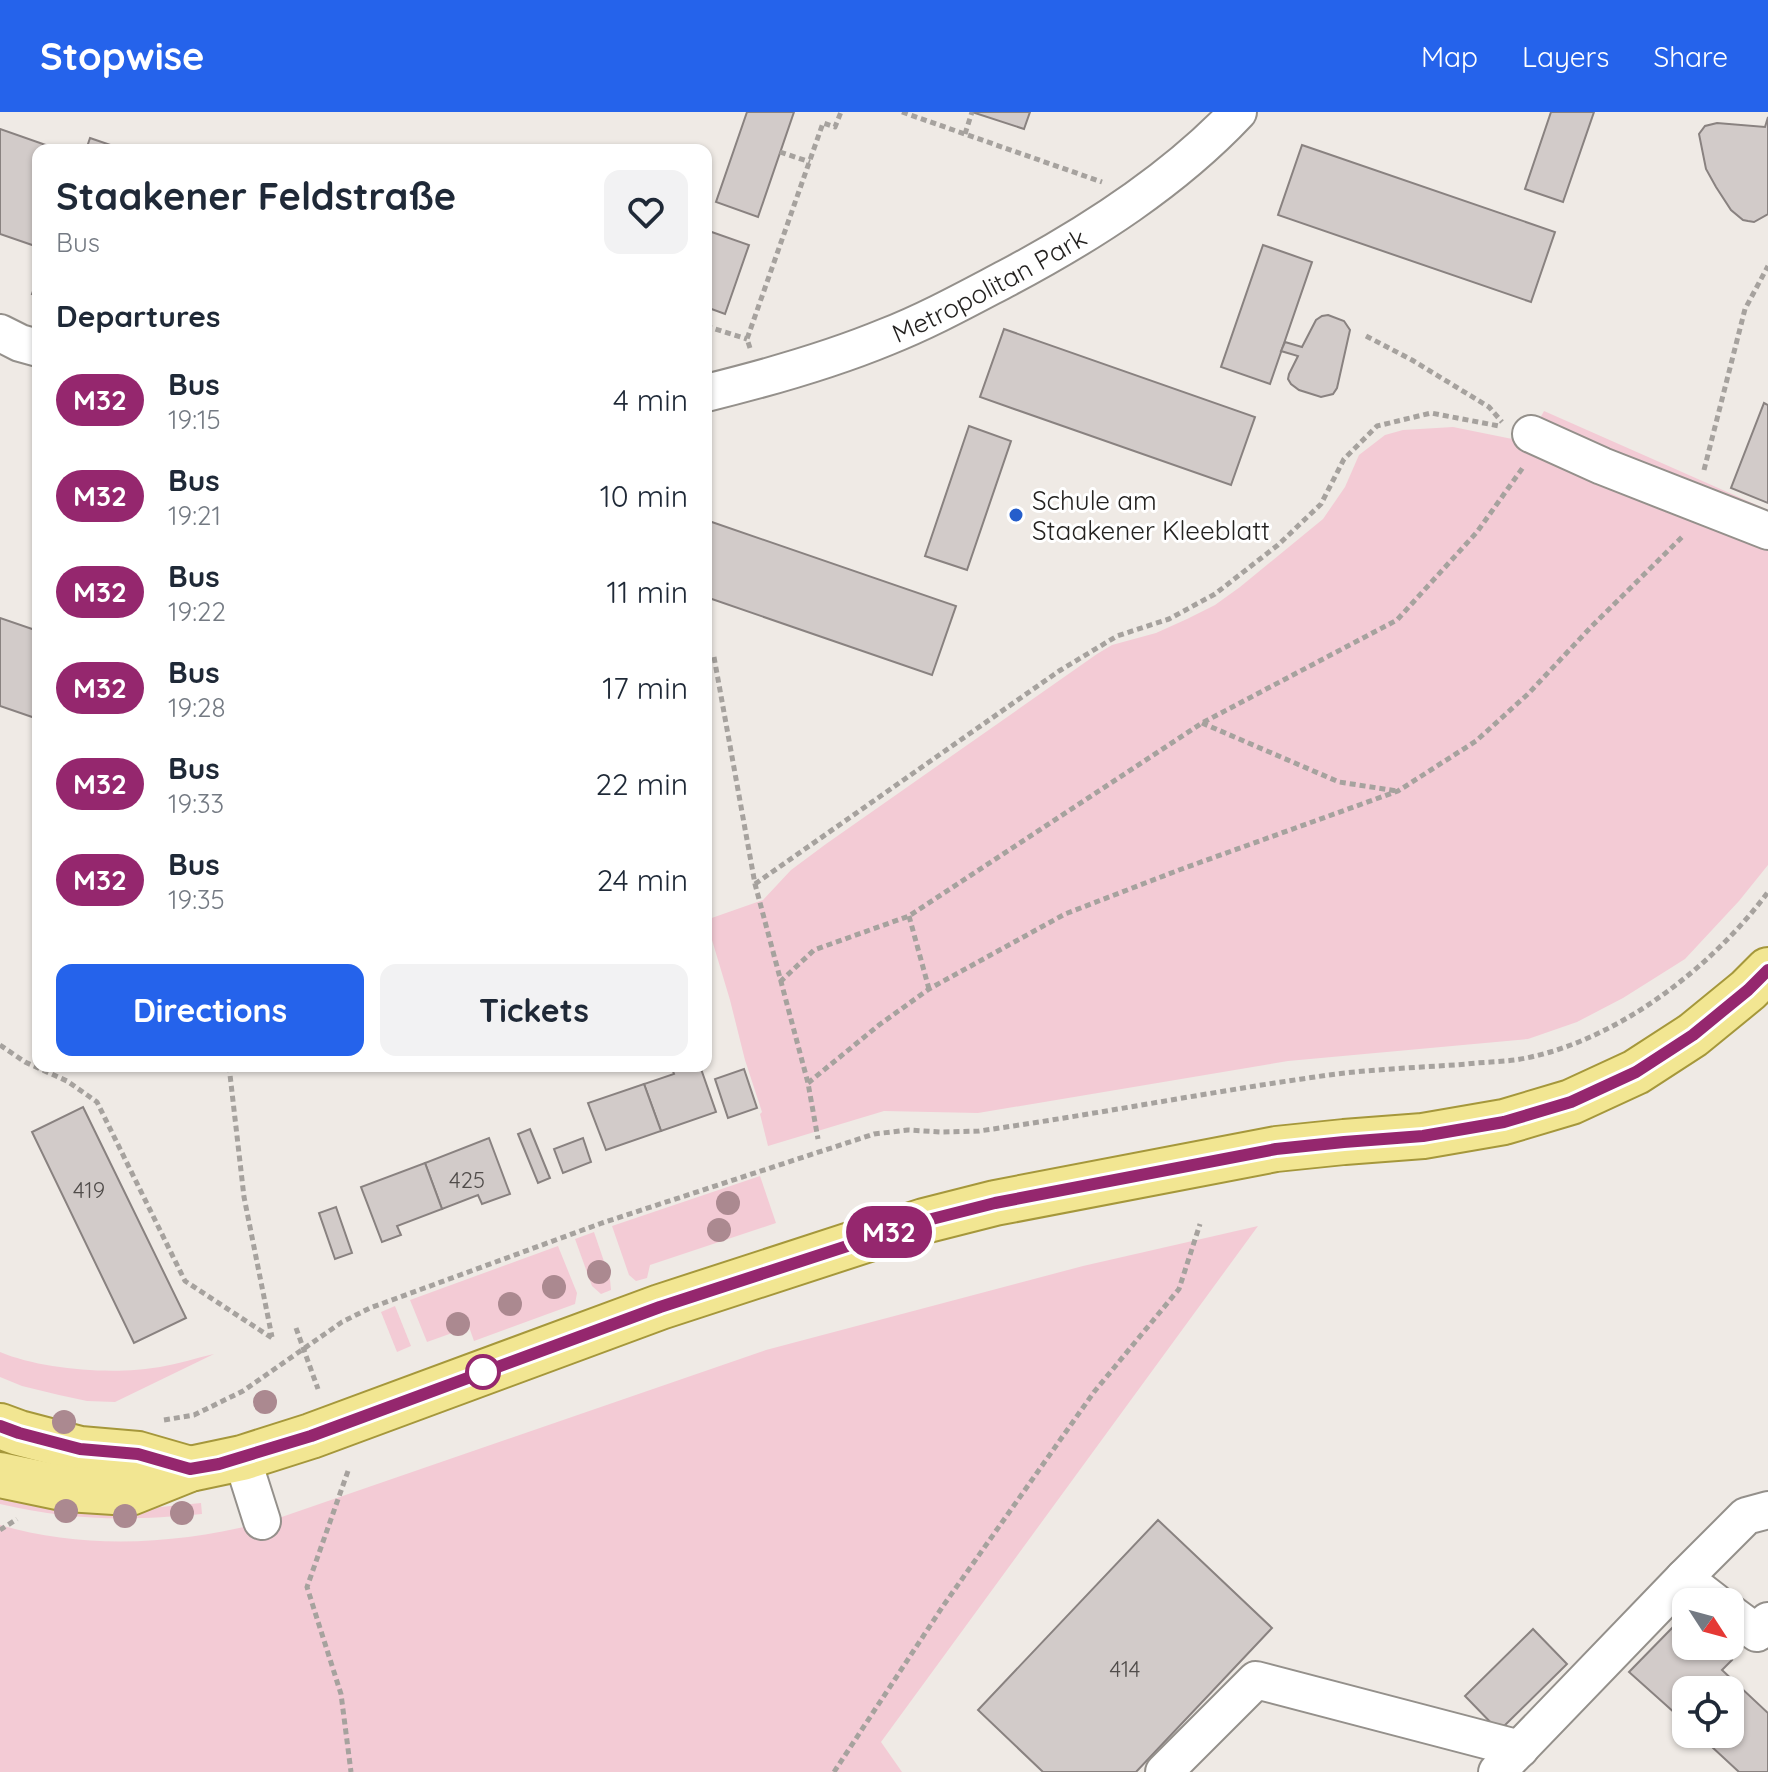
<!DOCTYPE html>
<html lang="en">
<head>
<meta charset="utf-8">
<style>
	body { margin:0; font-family:Quicksand,sans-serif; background:#f2f2f3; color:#1f2937; height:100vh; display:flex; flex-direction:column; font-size:30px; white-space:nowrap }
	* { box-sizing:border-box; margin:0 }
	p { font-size:26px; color:#747a83 }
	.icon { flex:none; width:44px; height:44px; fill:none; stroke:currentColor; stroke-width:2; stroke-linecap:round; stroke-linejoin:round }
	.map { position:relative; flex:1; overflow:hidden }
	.details { position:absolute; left:32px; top:32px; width:680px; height:928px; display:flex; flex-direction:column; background:#fff; border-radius:16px; box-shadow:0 2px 6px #0004 }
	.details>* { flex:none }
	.badge { padding:0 16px; border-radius:26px; font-size:28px; line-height:52px }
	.needle { width:52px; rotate:126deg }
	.buttons { position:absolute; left:1672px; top:1476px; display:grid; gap:16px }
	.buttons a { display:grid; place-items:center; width:72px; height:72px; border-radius:16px; background:#fff; box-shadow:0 2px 6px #0004; font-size:40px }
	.map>.badge { position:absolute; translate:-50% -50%; box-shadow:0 0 0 4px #fff }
	h2 { padding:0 24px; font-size:30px; line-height:72px }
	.round { display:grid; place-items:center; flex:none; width:84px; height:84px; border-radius:16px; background:#f2f2f3 }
	.head { display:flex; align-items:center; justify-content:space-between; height:136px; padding:0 24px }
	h1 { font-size:38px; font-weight:700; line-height:60px }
	.button { display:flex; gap:16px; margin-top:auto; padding:16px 24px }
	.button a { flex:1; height:92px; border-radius:16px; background:#2563eb; color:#fff; font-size:32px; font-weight:700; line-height:92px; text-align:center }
	.button a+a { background:#f2f2f3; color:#1f2937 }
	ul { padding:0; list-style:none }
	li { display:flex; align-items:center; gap:24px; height:96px; padding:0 24px }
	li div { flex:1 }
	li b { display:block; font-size:30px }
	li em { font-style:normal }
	li .badge { min-width:88px; font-weight:700; text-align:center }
	header { display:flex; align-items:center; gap:48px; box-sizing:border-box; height:112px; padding:0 40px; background:#2563eb; color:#fff }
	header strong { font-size:38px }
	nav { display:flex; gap:44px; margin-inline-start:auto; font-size:28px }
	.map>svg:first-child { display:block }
</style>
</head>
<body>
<header>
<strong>Stopwise</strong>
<nav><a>Map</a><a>Layers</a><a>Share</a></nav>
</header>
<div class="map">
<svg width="1768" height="1660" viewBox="0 0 1768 1660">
	<rect width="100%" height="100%" fill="#efeae5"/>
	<!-- green -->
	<g fill="#f3cbd5">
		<path d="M1544,299l224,99v355l-29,36 -54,58 -62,39 -46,24 -49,17 -240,22 -310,52 -94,-2 -116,35 -8,-32 2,-2 -17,-52 -15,-60 -24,-80 57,-20 28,-30 35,-26 271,-190 15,-9 44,-12 31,-14 28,-14 25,-18 83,-68 22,-32 14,-32 26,-20 18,-5 50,-3 74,15z"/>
		<path d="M760,1064l16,47 -126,42 -3,13 -11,3 -7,-6 -17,-49z"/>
		<path d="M1258,1114l-377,516 21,30h-902v-247c90,26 183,19 273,-5l493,-170 317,-84z"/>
		<path d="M594,1120l16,47 1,11 -10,4 -9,-8 -17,-47z"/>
		<path d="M558,1134l19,47 -2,11 -101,37 -5,-14 -42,15 -17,-42z"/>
		<path d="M395,1194l16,40 -14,6 -16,-40z"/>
		<path d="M0,1240c43,18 114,23 160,15 18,-3 36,-9 54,-13l-99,48 -28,-1 -28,-6 -37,-9 -22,-9z"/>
		<path d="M0,1380l130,18 71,-7 1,11c-73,7 -130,7 -202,-10z"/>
	</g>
	<!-- building -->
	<g fill="#d2cbc9" stroke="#898280" stroke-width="2">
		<path d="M747,0h47l-36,105 -42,-15z"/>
		<path d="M972,0h58l-6,17z"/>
		<path d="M1551,0h43l-31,90 -38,-13z"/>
		<path d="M1768,5v97l-14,8 -6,-1 -5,-1 -12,-10 -15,-23 -10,-18 -7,-35 6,-8 12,-3 48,4z"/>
		<path d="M0,17l60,21h-22v97l-38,-13z"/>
		<path d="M90,26l35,12h-39z"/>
		<path d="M1302,33l253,87 -24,70 -253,-87z"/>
		<path d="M706,118l43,15 -24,69 -19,-7z"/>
		<path d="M1263,133l49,17 -42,122 -49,-17z"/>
		<path d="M38,164v20l-6,-2z"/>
		<path d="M1328,203l16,6 6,9 -13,58 -4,6 -12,3 -22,-7 -8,-6 -3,-5 1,-5 9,-18 -17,-5 4,-9 17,5 14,-27 6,-4z"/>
		<path d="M1004,217l251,88 -24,68 -251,-88z"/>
		<path d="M1764,291l4,2v98l-37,-15z"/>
		<path d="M969,314l42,15 -44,129 -42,-14z"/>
		<path d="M706,408l250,86 -24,69 -226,-78z"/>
		<path d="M0,506l38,13v88l-38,-13z"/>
		<path d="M671,954h29l16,46 -55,19 -17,-47 30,-10z"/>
		<path d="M744,957l13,39 -29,10 -13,-39z"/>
		<path d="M644,972l17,47 -55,19 -18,-47z"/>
		<path d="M83,995l103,211 -52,25 -102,-211z"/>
		<path d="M530,1017l20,49 -12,5 -20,-49z"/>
		<path d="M489,1026l21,56 -28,10 -4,-9 -36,14 -17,-46z"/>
		<path d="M583,1026l8,24 -28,11 -9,-24z"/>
		<path d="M425,1051l17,46 -45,17 4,9 -19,7 -21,-55z"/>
		<path d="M336,1095l16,46 -17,6 -16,-46z"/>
		<path d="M1158,1408l114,108 -136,144h-93l-65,-62z"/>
		<path d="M1674,1514l12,11v9h10l6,5 4,-5h12l14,14 -10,10 46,43v59h-29l-41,-38h32v-44h-44v33l-57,-51z"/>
		<path d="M1533,1517l34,35 -68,67 -34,-35z"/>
	</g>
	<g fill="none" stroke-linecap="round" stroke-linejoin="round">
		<defs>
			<g id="minor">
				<path d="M0,221l20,10 18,5"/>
				<path id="s1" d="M706,281c61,-15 122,-32 180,-56 41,-16 81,-38 121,-59 83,-44 166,-97 231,-166"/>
				<path d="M1531,322l71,32 166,65"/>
				<path d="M242,1346l20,63"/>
				<path d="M1684,1466l62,-62 22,-6"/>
				<path d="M1730,1501l27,20 11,-12"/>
				<path d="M1164,1660l92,-92 264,69"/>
				<path d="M1497,1660l187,-194 31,24"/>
			</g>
			<g id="major">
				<path d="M0,1314l19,7 61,16 58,5 52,15"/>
				<path d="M0,1363l67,14 63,4 60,-24 52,-11 69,-22 349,-129 264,-86 71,-18 281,-54 68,-7 79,-6 81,-14 67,-20 65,-30 57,-37 55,-45 20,-20"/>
			</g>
		</defs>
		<!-- minor casing -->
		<use href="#minor" stroke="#94908b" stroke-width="40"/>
		<!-- major casing -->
		<use href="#major" stroke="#a5973b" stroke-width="48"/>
		<!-- path -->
		<g stroke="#a6a29e" stroke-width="5" stroke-dasharray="6 4" stroke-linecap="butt">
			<path d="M902,0l200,70"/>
			<path d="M965,22l7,-22"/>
			<path d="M780,40l30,10"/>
			<path d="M706,214l41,13"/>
			<path d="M1366,224l46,24 77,47 13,15"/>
			<path d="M750,236l-3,-9 76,-216 12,4 6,-15"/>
			<path d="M1704,358l41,-161 23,-43"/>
			<path d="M714,545l41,227 53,199 10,56"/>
			<path d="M1202,611l137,59 58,9"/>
			<path d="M755,772l304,-213 58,-35 52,-17 46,-25 63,-49 43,-41 23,-45 33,-33 54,-13 68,13"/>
			<path d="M909,804l20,73"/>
			<path d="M780,870l34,-32 95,-34 293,-193 195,-103 80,-88 47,-66"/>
			<path d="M0,933l25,17 42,19 30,21 88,179 87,57"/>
			<path d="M229,954l15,131 28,140"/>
			<path d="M808,971l71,-58 50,-36 136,-75 114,-44 219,-79 78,-50 52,-47 63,-67 92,-91"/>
			<path d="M296,1216l22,61"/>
			<path d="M164,1308l30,-5 49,-24 99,-69 28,-14 232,-85 272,-89 34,-4 32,2 39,-1c113,-16 224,-38 336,-54 50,-8 102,-9 152,-13 16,-2 32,-2 48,-4 97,-15 196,-91 253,-168"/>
			<path d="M348,1359l-41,116 34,107 10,78"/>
			<path d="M0,1418l17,-11"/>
			<path d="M834,1660l109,-166 151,-214 85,-103 21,-65"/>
		</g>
		<!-- minor -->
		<use href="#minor" stroke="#fff" stroke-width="36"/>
		<!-- major -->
		<use href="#major" stroke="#f2e692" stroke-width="44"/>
	</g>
	<!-- trees -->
	<g fill="#ab8990">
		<circle cx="728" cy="1091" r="12"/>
		<circle cx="719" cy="1118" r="12"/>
		<circle cx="599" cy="1160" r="12"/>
		<circle cx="554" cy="1175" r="12"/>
		<circle cx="510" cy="1192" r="12"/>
		<circle cx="458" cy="1212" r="12"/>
		<circle cx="265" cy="1290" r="12"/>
		<circle cx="64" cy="1310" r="12"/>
		<circle cx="66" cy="1399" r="12"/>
		<circle cx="182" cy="1401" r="12"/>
		<circle cx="125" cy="1404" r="12"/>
	</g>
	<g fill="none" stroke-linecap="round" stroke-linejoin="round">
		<defs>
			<path id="line" d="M0,1314l19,7 61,16 58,5 52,15 29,-5 92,-28 349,-129 264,-86 71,-18 281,-54 68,-7 79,-6 81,-14 67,-20 65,-30 57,-37 55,-45 20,-20"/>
		</defs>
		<!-- line casing -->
		<use href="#line" stroke="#fff" stroke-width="18"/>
		<!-- line -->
		<use href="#line" stroke="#95276e" stroke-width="12"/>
	</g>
	<!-- markers -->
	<circle fill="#255ecb" stroke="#fff" stroke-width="3" cx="1016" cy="403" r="8"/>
	<circle fill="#fff" stroke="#95276e" stroke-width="4" cx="483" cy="1260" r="16"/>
	<g text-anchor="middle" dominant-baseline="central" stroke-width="6" stroke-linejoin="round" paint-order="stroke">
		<!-- number labels -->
		<g font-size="22" fill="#504c4a">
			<text x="467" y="1068">425</text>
			<text x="89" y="1078">419</text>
			<text x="1125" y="1557">414</text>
		</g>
		<!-- street labels -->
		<g font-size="26" fill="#242220" stroke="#fff">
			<text stroke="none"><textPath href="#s1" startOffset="304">Metropolitan Park</textPath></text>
		</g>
		<!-- poi labels -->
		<g font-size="26" fill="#242220" stroke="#fff" text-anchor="start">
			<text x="1032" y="388">Schule am<tspan x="1032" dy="30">Staakener Kleeblatt</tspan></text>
		</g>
	</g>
</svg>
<div class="buttons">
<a><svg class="needle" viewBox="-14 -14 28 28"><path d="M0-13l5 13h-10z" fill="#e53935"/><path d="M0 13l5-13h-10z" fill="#747a83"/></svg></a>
<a><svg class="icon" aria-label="locate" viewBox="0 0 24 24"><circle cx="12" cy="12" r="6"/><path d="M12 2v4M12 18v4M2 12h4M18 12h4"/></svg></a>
</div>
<b class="badge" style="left:889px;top:1120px;background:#95276e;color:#fff">M32</b>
<section class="details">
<div class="head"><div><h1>Staakener Feldstraße</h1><p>Bus</p></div><a class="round"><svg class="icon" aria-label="heart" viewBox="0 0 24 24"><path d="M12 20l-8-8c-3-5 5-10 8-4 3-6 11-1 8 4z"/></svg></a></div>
<h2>Departures</h2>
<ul>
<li><span class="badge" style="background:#95276e;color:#fff">M32</span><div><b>Bus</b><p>19:15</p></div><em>4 min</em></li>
<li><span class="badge" style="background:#95276e;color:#fff">M32</span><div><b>Bus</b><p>19:21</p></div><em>10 min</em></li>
<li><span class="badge" style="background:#95276e;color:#fff">M32</span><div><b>Bus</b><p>19:22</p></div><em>11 min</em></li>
<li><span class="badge" style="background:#95276e;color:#fff">M32</span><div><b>Bus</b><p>19:28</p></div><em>17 min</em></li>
<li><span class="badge" style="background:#95276e;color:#fff">M32</span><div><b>Bus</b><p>19:33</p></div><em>22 min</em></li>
<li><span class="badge" style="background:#95276e;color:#fff">M32</span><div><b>Bus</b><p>19:35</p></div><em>24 min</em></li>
</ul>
<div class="button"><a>Directions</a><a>Tickets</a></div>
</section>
</div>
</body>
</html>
